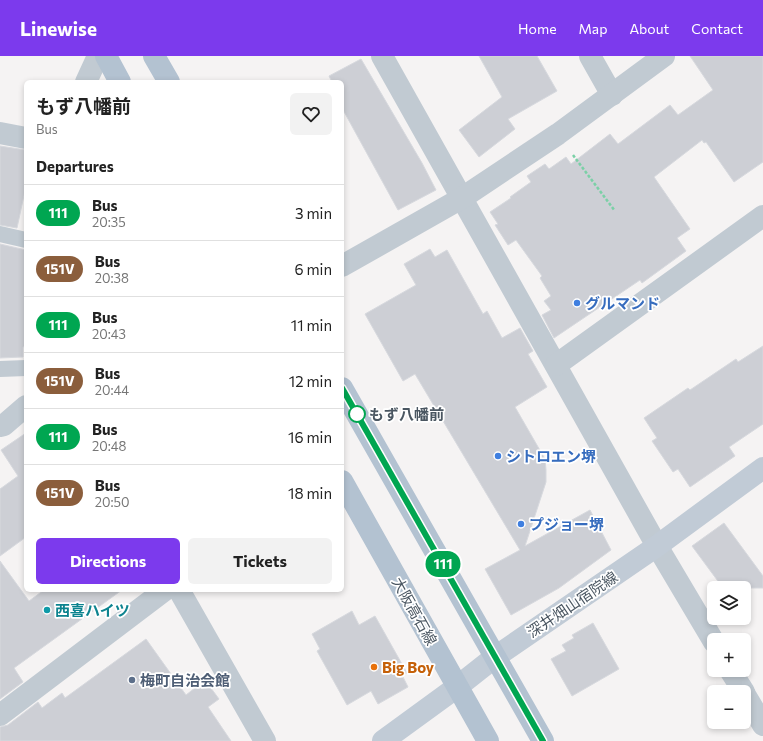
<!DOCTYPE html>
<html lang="en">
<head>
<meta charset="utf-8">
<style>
	body { margin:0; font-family:Commissioner,"Noto Sans JP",sans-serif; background:#f2f2f2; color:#222; height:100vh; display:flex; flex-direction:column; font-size:15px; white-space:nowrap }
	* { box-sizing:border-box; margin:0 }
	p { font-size:13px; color:#767676 }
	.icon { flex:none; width:22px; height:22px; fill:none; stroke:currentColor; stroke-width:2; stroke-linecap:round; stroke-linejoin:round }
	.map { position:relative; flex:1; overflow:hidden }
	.drawer { position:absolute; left:24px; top:24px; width:320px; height:512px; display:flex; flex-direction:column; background:#fff; border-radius:6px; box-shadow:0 2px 6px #0003 }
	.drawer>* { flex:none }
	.badge { padding:0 8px; border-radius:13px; font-size:14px; line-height:26px }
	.buttons { position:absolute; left:707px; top:525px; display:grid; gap:8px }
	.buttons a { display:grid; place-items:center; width:44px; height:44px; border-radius:6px; background:#fff; box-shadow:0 2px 6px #0003; font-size:20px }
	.map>.badge { position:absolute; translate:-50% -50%; box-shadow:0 0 0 2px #fff }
	h2 { padding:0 12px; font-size:15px; line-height:36px }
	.round { display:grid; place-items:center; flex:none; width:42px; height:42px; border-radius:6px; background:#f2f2f2 }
	.overview { display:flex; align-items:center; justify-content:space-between; height:68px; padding:0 12px }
	h1 { font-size:19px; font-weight:700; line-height:30px }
	.cta { display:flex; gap:8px; margin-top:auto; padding:8px 12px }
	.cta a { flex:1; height:46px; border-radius:6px; background:#7c3aed; color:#fff; font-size:16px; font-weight:700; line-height:46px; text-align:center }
	.cta a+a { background:#f2f2f2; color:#222 }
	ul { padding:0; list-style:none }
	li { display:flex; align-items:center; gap:12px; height:56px; padding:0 12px; border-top:1px solid #e0e0e0 }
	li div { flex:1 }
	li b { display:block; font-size:15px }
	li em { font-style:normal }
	li .badge { min-width:44px; font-weight:700; text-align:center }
	header { display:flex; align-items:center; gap:24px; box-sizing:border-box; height:56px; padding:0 20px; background:#7c3aed; color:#fff }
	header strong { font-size:19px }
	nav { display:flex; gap:22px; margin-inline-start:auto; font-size:14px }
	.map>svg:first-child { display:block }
</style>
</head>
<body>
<header>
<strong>Linewise</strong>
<nav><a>Home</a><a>Map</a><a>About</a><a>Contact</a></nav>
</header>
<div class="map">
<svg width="763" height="685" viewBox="0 0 763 685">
	<rect width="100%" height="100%" fill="#f5f3f3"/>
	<!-- building -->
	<g fill="#cdcfd5" stroke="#d7d9de">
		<path d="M479,0h58l20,35 -49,28 7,10 -36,28 -20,-27 43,-33z"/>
		<path d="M690,0h73v106l-29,20 -28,-40 -2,1 -2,-3 -48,37 36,52 -13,9 9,13 -44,32 -2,-3 -86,58 -12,-23 9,-5 -7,-9 7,-5 -11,-18 2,-2 -26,-36 -8,5 -13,-20 3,-1 -8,-12 21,-14 -1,-1 21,-15 -4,-6 18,-12 4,5 17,-12 5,7 39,-30 8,10 52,-39 8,10 35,-25z"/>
		<path d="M361,3l61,104 14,27 -38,20 -56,-102v-26h-10l-3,-6z"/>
		<path d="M0,90l26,4v36l-9,42 -17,-3z"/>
		<path d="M0,188l26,6v96l-3,1v10l-23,1z"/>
		<path d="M430,193l5,8 12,-7 36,64 4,-3 15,27 18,-10 13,23 -5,3 19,33 -32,20 30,52 1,11v12l-21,64 65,-36 21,40 -52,38 -48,27 -26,-46 35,-19 -105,-176 -12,7 -38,-67 51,-29 -12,-21z"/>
		<path d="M763,290v78l-34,23 6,9 -45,31 -12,-18 -5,3 -21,-31 5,-3 -13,-20 44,-30 2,2 46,-31 2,3z"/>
		<path d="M26,377v104l-26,19v-67l18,-13 -17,-26z"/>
		<path d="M724,467l39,53v12h-40l-31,-42z"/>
		<path d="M0,505l29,40 15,-11h78l-108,78 9,14 -23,17z"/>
		<path d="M352,555l7,14 16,-9 32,57 -5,2 6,12 -30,17 -7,-13 -24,14 -30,-54 3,-2 -8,-15z"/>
		<path d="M593,567l26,46 -47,27 -21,-37 15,-8 -4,-6 12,-7 -2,-3z"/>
		<path d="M146,583l40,56 19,-15 14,19 -11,8 23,34h-231v-14l8,-2 30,-23 4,6 20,-15 3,5z"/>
	</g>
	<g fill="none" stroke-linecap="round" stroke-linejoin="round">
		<!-- path -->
		<path stroke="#7ad0a6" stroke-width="2.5" stroke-dasharray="3 2" stroke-linecap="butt" d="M573,99l42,56"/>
		<!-- service -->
		<g stroke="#c1cad2" stroke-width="16">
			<path d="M0,178l26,6"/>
			<path d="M0,313l26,-1"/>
		</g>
		<!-- minor -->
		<g stroke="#c1cad2" stroke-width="22">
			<path d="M382,0l275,490 57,96"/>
			<path d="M590,0l22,39"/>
			<path d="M86,26l12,-26"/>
			<path d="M0,77l26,5"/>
			<path d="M342,210l120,-68 96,-64 106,-78"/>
			<path d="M556,309l207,-149"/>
			<path d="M0,370l4,-1 22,-19"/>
			<path d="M179,534l86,151"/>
			<path d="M730,614l14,22"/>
			<path d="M744,637l19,32"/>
			<path d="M0,659l165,-125"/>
		</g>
		<!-- secondary -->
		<path stroke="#c1cbd6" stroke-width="22" d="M383,685l74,-54 38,-30 162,-111 106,-78"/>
		<!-- primary -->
		<g stroke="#b3c2d1" stroke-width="22">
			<path d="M106,0l14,26"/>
			<path d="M154,0l15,26"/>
			<path d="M342,332l201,353"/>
			<path d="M342,425l146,260"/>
		</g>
	</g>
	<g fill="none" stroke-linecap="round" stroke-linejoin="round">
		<defs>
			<path id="line" d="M342,332l201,353"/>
		</defs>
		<!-- line casing -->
		<use href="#line" stroke="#fff" stroke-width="9"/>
		<!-- line -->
		<use href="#line" stroke="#00a651" stroke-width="6"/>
	</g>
	<!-- markers -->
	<g fill="#3f7fe0" stroke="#fff" stroke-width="1.5">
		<circle cx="577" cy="247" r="4"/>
		<circle cx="498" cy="400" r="4"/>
		<circle cx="521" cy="468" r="4"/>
	</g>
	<circle fill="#fff" stroke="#00a651" stroke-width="2" cx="357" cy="358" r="8"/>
	<circle fill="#0f9aa8" stroke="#fff" stroke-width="1.5" cx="47" cy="554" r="4"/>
	<circle fill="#e8710a" stroke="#fff" stroke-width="1.5" cx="374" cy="611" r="4"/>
	<circle fill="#5c6f8a" stroke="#fff" stroke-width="1.5" cx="132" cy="624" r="4"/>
	<g text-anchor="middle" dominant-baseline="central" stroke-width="3.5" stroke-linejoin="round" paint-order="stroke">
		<!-- shop labels -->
		<g font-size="15" font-weight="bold" fill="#366cbe" stroke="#fff" text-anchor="start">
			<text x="585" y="247">グルマンド</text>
			<text x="506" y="400">シトロエン堺</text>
			<text x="529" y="468">プジョー堺</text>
		</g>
		<!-- stop labels -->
		<g font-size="15" font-weight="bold" fill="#4a5661" stroke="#fff" text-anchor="start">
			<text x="369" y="358">もず八幡前</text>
		</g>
		<!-- street labels -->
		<g font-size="15" fill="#4a5661" stroke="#fff">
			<text transform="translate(572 548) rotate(-34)">深井畑山宿院線</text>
			<text transform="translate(415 555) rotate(61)">大阪高石線</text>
		</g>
		<!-- culture labels -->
		<g font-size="15" font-weight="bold" fill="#0d838f" stroke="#fff" text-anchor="start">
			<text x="55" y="554">西喜ハイツ</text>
		</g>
		<!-- food labels -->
		<g font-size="15" font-weight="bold" fill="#c56008" stroke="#fff" text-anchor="start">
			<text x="382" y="611">Big Boy</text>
		</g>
		<!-- service labels -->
		<g font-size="15" font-weight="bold" fill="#4e5e75" stroke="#fff" text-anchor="start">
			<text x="140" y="624">梅町自治会館</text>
		</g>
	</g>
</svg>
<div class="buttons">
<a><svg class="icon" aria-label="layers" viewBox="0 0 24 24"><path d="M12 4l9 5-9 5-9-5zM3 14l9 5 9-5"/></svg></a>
<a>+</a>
<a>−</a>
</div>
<b class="badge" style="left:443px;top:508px;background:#00a651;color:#fff">111</b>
<section class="drawer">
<div class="overview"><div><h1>もず八幡前</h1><p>Bus</p></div><a class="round"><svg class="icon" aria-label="heart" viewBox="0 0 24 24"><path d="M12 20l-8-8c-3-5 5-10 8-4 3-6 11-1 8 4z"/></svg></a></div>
<h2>Departures</h2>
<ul>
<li><span class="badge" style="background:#00a651;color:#fff">111</span><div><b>Bus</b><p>20:35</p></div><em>3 min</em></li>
<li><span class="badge" style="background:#8b5e3c;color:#fff">151V</span><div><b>Bus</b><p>20:38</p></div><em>6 min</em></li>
<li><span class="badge" style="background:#00a651;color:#fff">111</span><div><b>Bus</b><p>20:43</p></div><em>11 min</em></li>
<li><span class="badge" style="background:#8b5e3c;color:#fff">151V</span><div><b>Bus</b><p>20:44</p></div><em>12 min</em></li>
<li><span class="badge" style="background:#00a651;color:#fff">111</span><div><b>Bus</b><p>20:48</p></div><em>16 min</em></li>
<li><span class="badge" style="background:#8b5e3c;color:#fff">151V</span><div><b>Bus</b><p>20:50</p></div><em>18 min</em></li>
</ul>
<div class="cta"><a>Directions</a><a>Tickets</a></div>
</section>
</div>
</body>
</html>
